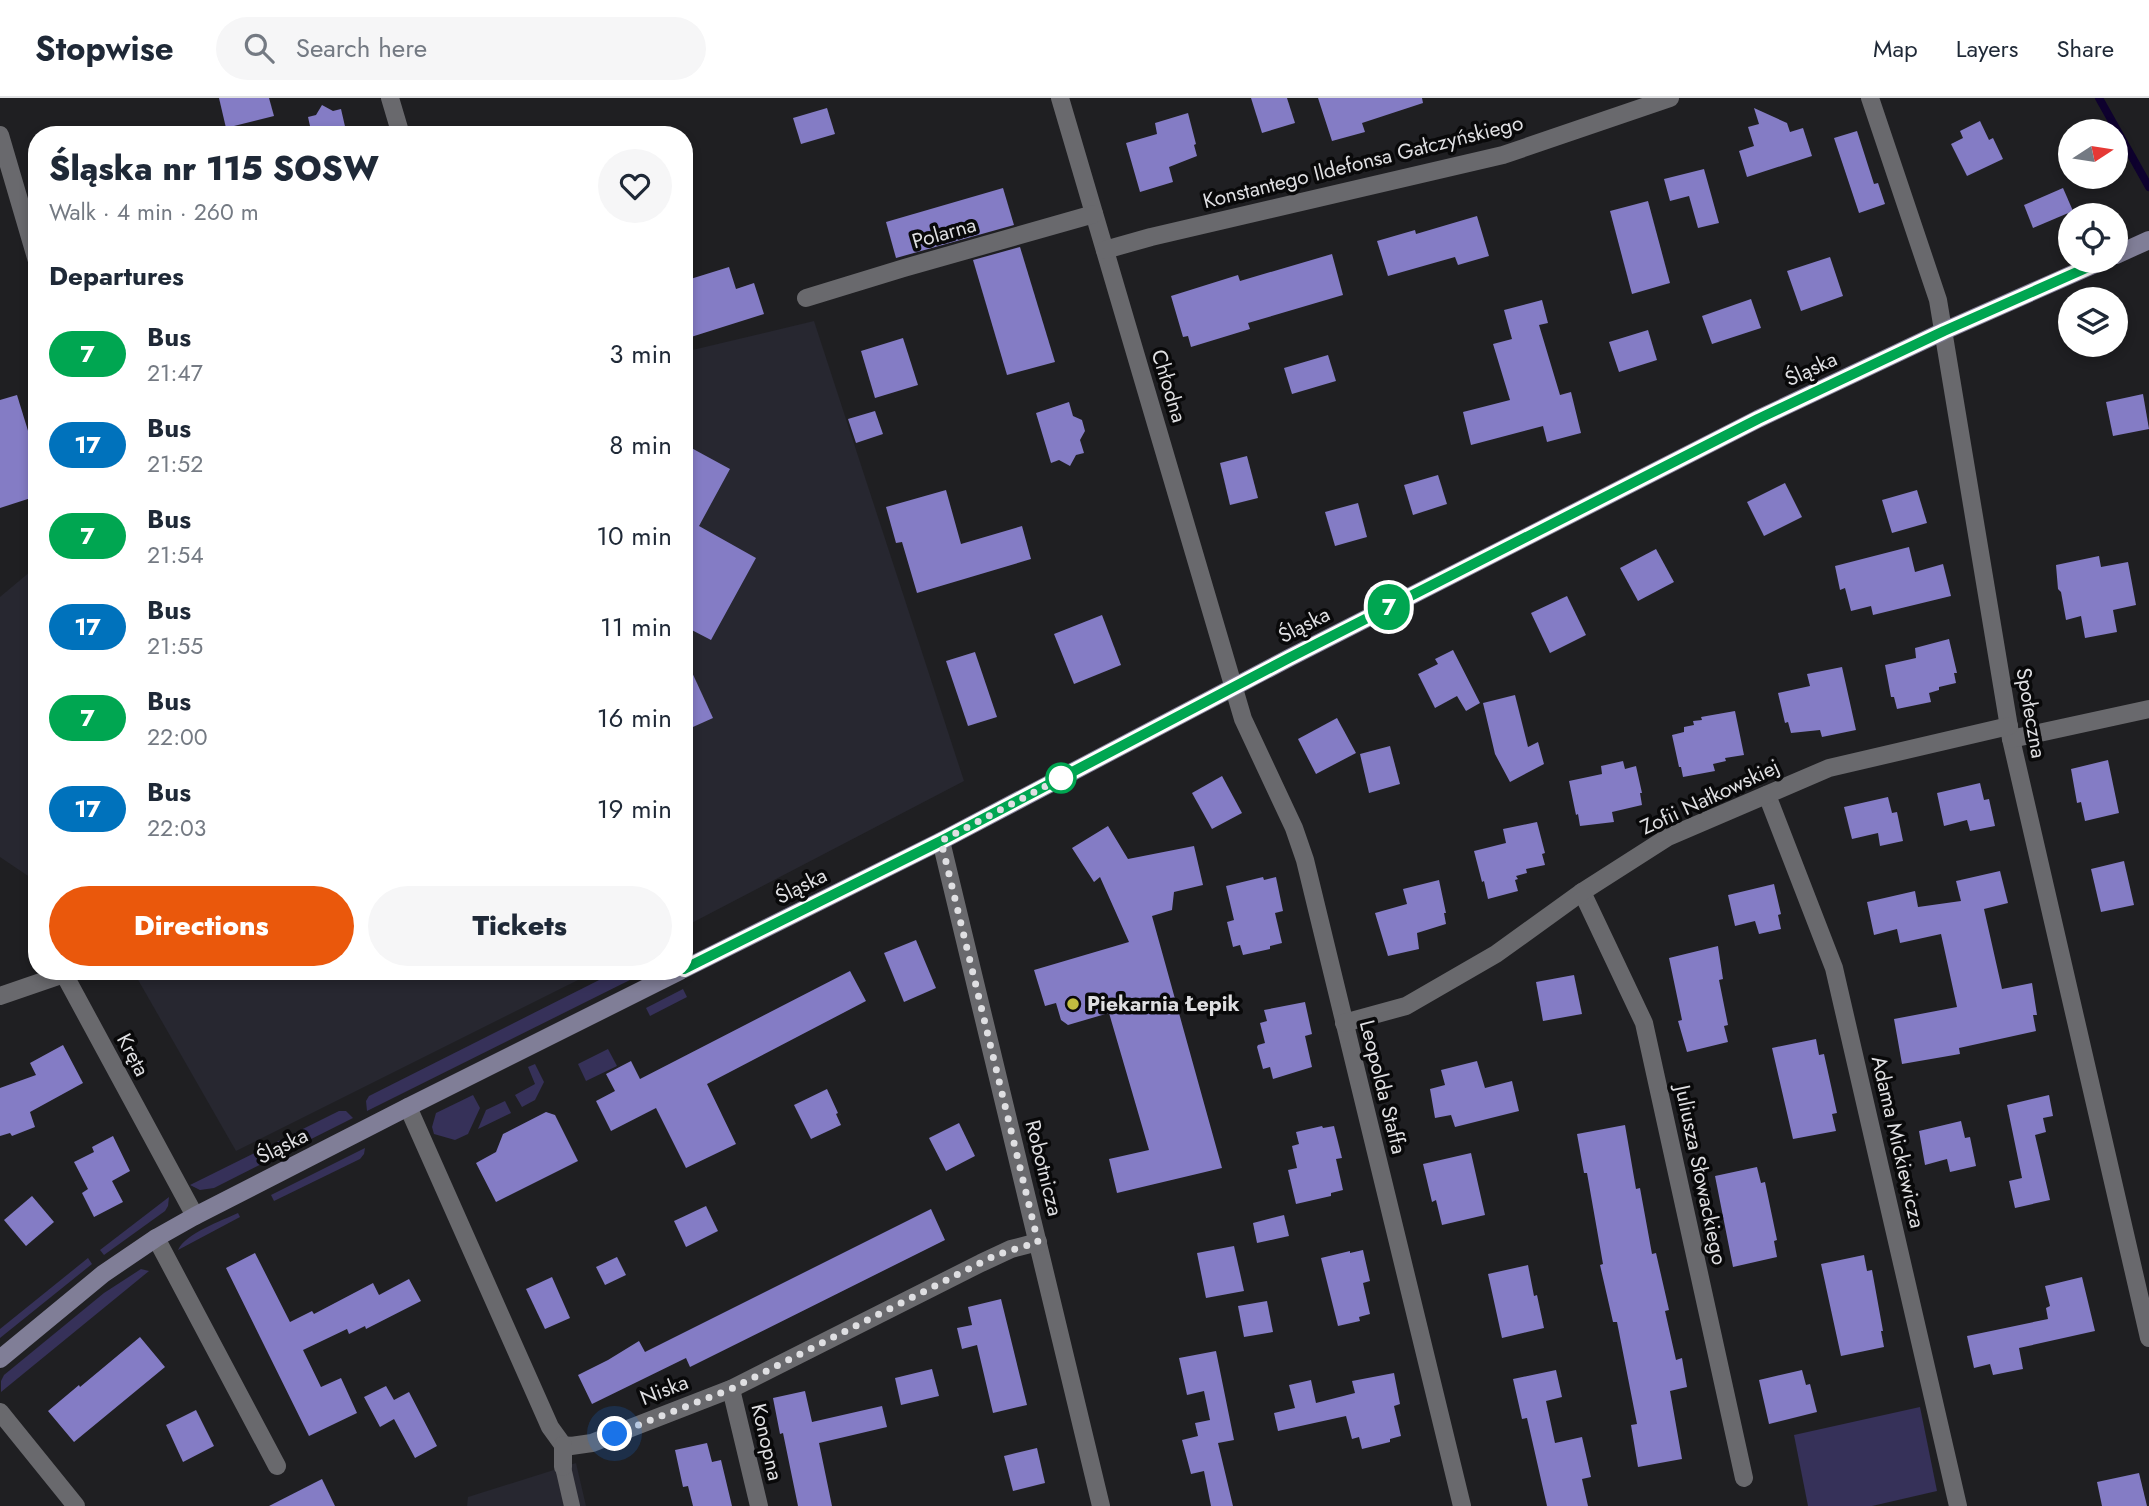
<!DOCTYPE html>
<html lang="en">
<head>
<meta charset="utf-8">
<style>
	body { margin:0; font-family:Jost,sans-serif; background:#f6f6f7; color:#1f2937; height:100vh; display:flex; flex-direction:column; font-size:26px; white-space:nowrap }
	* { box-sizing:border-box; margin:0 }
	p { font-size:23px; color:#747a83 }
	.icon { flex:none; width:38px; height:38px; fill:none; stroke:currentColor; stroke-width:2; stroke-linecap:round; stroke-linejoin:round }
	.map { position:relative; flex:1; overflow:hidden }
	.panel { position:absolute; left:28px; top:28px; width:665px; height:854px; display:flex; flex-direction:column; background:#fff; border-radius:28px; box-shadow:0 4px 10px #0003 }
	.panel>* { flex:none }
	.badge { padding:0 14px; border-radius:23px; font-size:24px; line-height:46px }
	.needle { width:46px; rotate:78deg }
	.controls { position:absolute; left:2058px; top:21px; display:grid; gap:14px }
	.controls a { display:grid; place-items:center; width:70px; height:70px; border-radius:50%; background:#fff; box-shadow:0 4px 10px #0003; font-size:35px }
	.you { position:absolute; width:35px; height:35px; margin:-18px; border:5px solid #fff; border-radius:50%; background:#1a73e8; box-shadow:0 0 0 10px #1a73e833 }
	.map>.badge { position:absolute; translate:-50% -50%; box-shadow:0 0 0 4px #fff }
	h2 { padding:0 21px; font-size:26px; line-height:63px }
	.round { display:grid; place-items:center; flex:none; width:74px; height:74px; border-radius:37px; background:#f6f6f7 }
	.overview { display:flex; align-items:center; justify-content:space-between; height:119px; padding:0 21px }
	h1 { font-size:33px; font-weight:800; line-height:52px }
	.button { display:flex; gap:14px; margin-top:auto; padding:14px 21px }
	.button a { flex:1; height:80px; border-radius:42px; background:#ea580c; color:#fff; font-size:28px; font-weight:800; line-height:80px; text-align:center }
	.button a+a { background:#f6f6f7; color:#1f2937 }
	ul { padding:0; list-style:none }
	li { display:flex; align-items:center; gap:21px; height:91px; padding:0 21px }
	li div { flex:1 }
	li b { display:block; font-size:26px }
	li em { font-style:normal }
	li .badge { min-width:77px; font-weight:700; text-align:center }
	header { display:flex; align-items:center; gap:42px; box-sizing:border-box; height:98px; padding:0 35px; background:#fff; border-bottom:2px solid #e0e1e3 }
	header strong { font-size:33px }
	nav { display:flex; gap:38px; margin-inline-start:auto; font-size:24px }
	.search { width:490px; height:63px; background:#f6f6f7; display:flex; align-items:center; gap:18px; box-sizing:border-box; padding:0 24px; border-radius:38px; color:#747a83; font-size:26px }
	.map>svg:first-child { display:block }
</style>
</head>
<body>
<header>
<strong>Stopwise</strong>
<div class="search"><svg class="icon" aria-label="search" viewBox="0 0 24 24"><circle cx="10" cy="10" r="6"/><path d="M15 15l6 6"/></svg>Search here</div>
<nav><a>Map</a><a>Layers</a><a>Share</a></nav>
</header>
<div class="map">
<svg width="2149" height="1408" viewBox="0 0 2149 1408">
	<rect width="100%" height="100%" fill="#1f1f22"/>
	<!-- built -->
	<g fill="#272730">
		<path d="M814,223l150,460 -280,146v-575z"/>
		<path d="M37,468v316l-37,-25v-260z"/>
		<path d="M133,873h463l-360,180z"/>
		<path d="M576,1365l10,43h-119l1,-9z"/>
	</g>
	<!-- green -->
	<g fill="#363159">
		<path d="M617,873h31l-281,140 -1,-10 3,-5z"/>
		<path d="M683,891l4,8 -37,19 -4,-8z"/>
		<path d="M608,951l9,17 -31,15 -8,-17z"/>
		<path d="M535,966l9,18 -9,18 -13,7 -7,-12 20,-11 -7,-17z"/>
		<path d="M473,997l7,13 -12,26 -13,6 -21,-6 -2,-7 4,-14z"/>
		<path d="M505,1003l6,12 -33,16 8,-19z"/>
		<path d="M339,1013h7l7,7 -139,70 -14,2 -10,-5z"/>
		<path d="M365,1050l-1,6 -4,5 -86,42 -3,-6z"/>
		<path d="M169,1099l-1,9 -3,5 -61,44 -4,-5z"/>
		<path d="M238,1115l2,4 -62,33c8,-17 43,-29 60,-37z"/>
		<path d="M88,1160l4,6 -92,74v-9z"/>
		<path d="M141,1171l8,2 -148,121v-11l3,-6 100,-82z"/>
		<path d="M1920,1309l17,84 -65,15h-64l-14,-71z"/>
	</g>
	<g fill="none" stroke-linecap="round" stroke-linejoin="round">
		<!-- stream -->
		<path stroke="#0e012e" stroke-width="8" d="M2099,0l50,89"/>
	</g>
	<!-- building -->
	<g fill="#847cc5">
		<path d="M219,0h50l5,18 -48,12z"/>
		<path d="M1251,0h36l8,25 -33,10z"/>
		<path d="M1318,0h104l1,5 -61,20 3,9 -33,9z"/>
		<path d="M322,7l11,6 8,-2 6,26h-35l-4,-18 8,-2z"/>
		<path d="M827,10l8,26 -34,10 -8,-26z"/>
		<path d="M1754,10l33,15 3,9 13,-4 9,28 -65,21 -8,-26 15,-5 -6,-19 11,-3z"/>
		<path d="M1188,15l8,31 -2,1 3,11 -28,11 4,15 -33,10 -14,-49 31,-9 -2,-11z"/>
		<path d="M1980,23l9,19 4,-2 10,21 -36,17 -16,-32 12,-6 -3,-7z"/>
		<path d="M1857,33l17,53 4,-1 7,21 -26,9 -25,-75z"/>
		<path d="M1704,71l15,54 -21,5 -9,-32 -19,5 -6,-22z"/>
		<path d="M1003,90l11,37 -118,33 -10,-36z"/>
		<path d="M2063,90l10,23 -40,17 -9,-23z"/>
		<path d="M1648,103l22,82 -38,11 -22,-83z"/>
		<path d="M1477,118l12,40 -31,9 -3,-8 -67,19 -11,-35 38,-11 1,4z"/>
		<path d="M1020,149l35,115 -48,13 -34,-115z"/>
		<path d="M1332,156l11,41 -95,28 2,6 -59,18 -3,-11 -5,1 -12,-41 67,-21 2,6z"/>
		<path d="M1830,159l13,39 -42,15 -14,-40z"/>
		<path d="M729,169l7,22 18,-6 10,31 -73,23 -7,-21v-35z"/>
		<path d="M1751,201l10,29 -49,16 -10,-28z"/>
		<path d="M1542,202l6,23 -9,2 21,70 11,-3 10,41 -34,9 -4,-16 -72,19 -8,-33 47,-12 -17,-56 19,-5 -8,-29z"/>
		<path d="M1648,232l9,30 -38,12 -10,-30z"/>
		<path d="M903,240l15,47 -43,13 -14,-47z"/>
		<path d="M1328,257l8,26 -44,13 -8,-26z"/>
		<path d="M2143,296l6,35 -36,7 -7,-34z"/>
		<path d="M17,297l20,65v36l-37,12v-108z"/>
		<path d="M1069,304l4,14 9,4 3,11 -5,9 4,13 -8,2 -6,11 -11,-6 -8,3 -15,-50z"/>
		<path d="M875,313l8,23 -27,9 -8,-24z"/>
		<path d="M684,346l46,25 -31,57 57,32 -45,82 -27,-14z"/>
		<path d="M1247,358l11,42 -28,7 -10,-42z"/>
		<path d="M1438,377l9,29 -34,11 -9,-30z"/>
		<path d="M1785,385l17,34 -38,19 -17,-34z"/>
		<path d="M946,392l15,54 61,-18 9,33 -114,34 -15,-51 -6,1 -10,-36z"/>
		<path d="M1917,392l10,33 -35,10 -10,-33z"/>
		<path d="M1358,405l9,34 -32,9 -10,-34z"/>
		<path d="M1909,449l6,25 28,-8 8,32 -78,19 -2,-9 -20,5 -6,-23 -5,2 -5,-24z"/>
		<path d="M1656,451l18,33 -36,19 -18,-33z"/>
		<path d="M2099,458l2,11 27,-5 8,43 -23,5 4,22 -32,6 -4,-22 -15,4 -5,-28 -3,-3 -2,-24z"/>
		<path d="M1567,498l19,39 -36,18 -19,-40z"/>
		<path d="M1102,517l19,50 -47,19 -20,-50z"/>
		<path d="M1949,541l8,34h-3l2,10 -17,4v3l-10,3 2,9 -34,7 -3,-12h-3l-6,-32 31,-7 -1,-10z"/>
		<path d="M1453,552l27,53 -14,8 -9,-15 -22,12 -17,-34 20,-10 -3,-5z"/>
		<path d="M975,554l22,65 -29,9 -22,-65z"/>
		<path d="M684,557l29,63 -29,13z"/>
		<path d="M1842,569l14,63 -34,7 -2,-7 -29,3 -3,-11 -3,1 -7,-30 32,-7 -3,-12z"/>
		<path d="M1515,597l13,52 10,-5 6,22 -34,18 -15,-28 -12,-51z"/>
		<path d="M1735,613l9,44 -19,3 1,3 -13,3 2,7 -32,6 -2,-10h-2l-7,-32 12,-3v-5l10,-2 -1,-4 9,-1 -1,-3z"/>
		<path d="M1337,620l19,35 -40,21 -18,-35z"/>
		<path d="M1390,648l10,38 -31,9 -9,-39z"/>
		<path d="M2108,662l11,53 -34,8 -4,-19 -4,1 -6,-34z"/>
		<path d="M1623,663l2,8 11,-3 6,27h-2l2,12 -30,7 2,10 -34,4 -2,-12 -2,1 -7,-34 33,-7 -1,-8z"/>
		<path d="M1222,678l20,37 -30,16 -20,-36z"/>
		<path d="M1980,685l4,17 5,-1 6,27 -25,5 -3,-11 -23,6 -7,-33z"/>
		<path d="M1888,699l4,16 5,-1 6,29 -23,5 -2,-13 -26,6 -8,-32z"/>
		<path d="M1537,724l8,31 -3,1 3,11 -19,4 1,4 -11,3 2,3 -3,1 3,11 -30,8 -4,-18 -2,1 -8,-31 32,-8 -3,-14z"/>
		<path d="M1108,728l20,33 66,-13 9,39 -29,7 -2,18 -20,6 70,252 -105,25 -8,-34 40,-9 -40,-137 -41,12 -7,-5 -5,-17 -11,3 -11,-36 95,-28 -29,-65 -6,5 -22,-34z"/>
		<path d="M2124,763l10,44 -33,7 -10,-43z"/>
		<path d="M2000,773l8,32 -24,6 18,80 30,-6 5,32h-4l3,16 -77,17 1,6 -58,10 -8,-45 63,-12 -16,-73 -41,9 -3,-14 -23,6 -7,-33 48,-11 3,16 43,-6 -5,-20z"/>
		<path d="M1263,779l1,3 12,-3 7,34 -8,2 7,30 -12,3v3l-27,6 -3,-10 -7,2 -6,-25 7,-2 -8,-34z"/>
		<path d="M1439,782l7,33h-2l2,11 -29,9 2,16 -31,7 -13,-43 32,-9 -4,-15z"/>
		<path d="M1774,786l7,30 -3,1 3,14 -22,5 -4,-13 -20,5 -7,-31z"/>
		<path d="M916,842l20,48 -32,14 -20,-49z"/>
		<path d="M1718,848l5,33 -4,1 9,45 -4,1 4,16 -41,10 -9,-31 4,-1 -13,-62z"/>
		<path d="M850,873l16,30 -159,83 29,60 -50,24 -30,-60 -45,23 -15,-30 19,-10 -9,-17 25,-13 9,18z"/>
		<path d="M1574,877l8,39 -39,7 -7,-39z"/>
		<path d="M1305,904l7,32 -7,2 7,31 -39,12 -3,-12 -7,2 -6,-22 1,-2 7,-2 -5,-20 7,-2 -3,-11z"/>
		<path d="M1816,941l3,16 5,-1 13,59 -5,1 4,17 -43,8 -21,-91z"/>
		<path d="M63,947l20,38 -53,29 5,15 -23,9 -2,-3 -10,3v-48l36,-13 -6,-12z"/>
		<path d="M1477,963l8,27 27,-7 7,30 -64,16 -4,-12 -16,3 -5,-29 15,-4 -4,-15z"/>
		<path d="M827,991l11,24 -2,1 5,11 -30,14 -17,-34z"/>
		<path d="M2049,997l4,21 -10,2 3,14 -11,3 15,65 -35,8 -6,-27 13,-3 -15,-73z"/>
		<path d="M546,1014l9,3 23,46 -82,41 -20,-39 20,-11 7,-18z"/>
		<path d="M1961,1023l4,17 5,-1 6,29 -26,6 -3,-13 -22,6 -6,-34z"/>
		<path d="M959,1025l16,33 -29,15 -17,-33z"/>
		<path d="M1625,1027l11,64 4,-1 12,66 4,-1 13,57 -4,1 11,49 6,-2 5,29 -17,4 12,68 -44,8 -7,-42 6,-1 -20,-102h-4l-13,-57 3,-1 -16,-91h-3l-7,-39z"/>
		<path d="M1322,1028l1,2 11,-2 8,32 -6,1 7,31 -12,3v3l-35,8 -8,-34 9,-2 -5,-22 7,-2 -3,-12z"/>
		<path d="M113,1038l17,35 -18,10 11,21 -29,15 -12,-24 6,-4 -14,-27 20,-10 -2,-5z"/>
		<path d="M1471,1055l14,62 -43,10 -6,-25 -4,2 -9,-38z"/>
		<path d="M1757,1069l4,16 4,-1 12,58 -3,1 3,16 -44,10 -18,-91z"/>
		<path d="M32,1098l22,26 -28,24 -22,-26z"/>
		<path d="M706,1108l12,25 -32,16 -12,-26z"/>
		<path d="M931,1111l14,31 -255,127 -4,-9 -94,46 -14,-29 30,-15 31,-19 6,11z"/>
		<path d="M1284,1117l5,21 -32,7 -4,-20z"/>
		<path d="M1234,1148l10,45 -38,7 -9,-45z"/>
		<path d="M1363,1152l7,31 -7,2 7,31 -11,3 1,4 -22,5 -17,-68 29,-7v2z"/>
		<path d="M255,1155l35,69 22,-11 2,3 59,-31 6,12 30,-16 12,22 -55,28 -1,-3 -16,8 -2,-5 -44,21 18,37 20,-9 16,35 -48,23 -83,-168z"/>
		<path d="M1864,1157l3,16 5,-1 11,61h-2l3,16 -43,9 -20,-92z"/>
		<path d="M617,1159l9,18 -21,10 -9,-18z"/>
		<path d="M1528,1167l6,31 3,-1 7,33 -42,10 -14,-64z"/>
		<path d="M552,1179l18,41 -25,11 -19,-40z"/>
		<path d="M2082,1179l13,54 -76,17 4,21 -30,6 -3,-11 -16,4 -7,-32 81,-17 -2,-11 4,-2 -5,-20z"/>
		<path d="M1001,1201l26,106 -34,8 -16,-68 -15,4 -5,-21 15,-3 -4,-18z"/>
		<path d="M1267,1203l6,31 -29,5 -6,-31z"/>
		<path d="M140,1239l25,30 -91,75 -26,-31 31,-26 1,2z"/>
		<path d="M1216,1253l18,89 -16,3 15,63h-22l-7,-35 -13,3 -9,-34 16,-4 -3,-13 15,-3 -6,-29 -17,4 -8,-37z"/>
		<path d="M932,1271l7,27 -38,9 -6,-27z"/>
		<path d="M1556,1272l6,27 -16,4 9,42 27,-6 9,40 -9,2 6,27h-41l-20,-88 -5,1 -9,-40z"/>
		<path d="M1802,1272l4,15 4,-1 7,28 -48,12 -10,-44z"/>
		<path d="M1394,1275l6,31 -6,2 7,30 -11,3v3l-28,7 -3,-12 -7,2 -6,-23 -68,15 -4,-18 21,-5 -6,-23 22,-5 5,23 39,-10 -3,-12z"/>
		<path d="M386,1288l8,14 15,-8 28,54 -22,12 -21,-39 -14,8 -16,-30z"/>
		<path d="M805,1293l7,31 70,-16 5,21 -68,16 13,63h-34l-15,-73 -3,1 -7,-36z"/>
		<path d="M196,1312l18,36 -31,16 -17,-37z"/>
		<path d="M707,1345l5,19 9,-2 11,46h-39l-5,-20 -5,1 -8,-37z"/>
		<path d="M1037,1350l8,35 -32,8 -9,-35z"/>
		<path d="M2139,1375l8,33h-45l-5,-24z"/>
		<path d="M322,1381l13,27h-66z"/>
	</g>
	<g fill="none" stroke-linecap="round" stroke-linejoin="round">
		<!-- lane -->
		<path stroke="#69696d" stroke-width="16" d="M563,1369l9,39"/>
		<!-- street -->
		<g stroke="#69696d" stroke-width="18">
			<path d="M390,0l11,37"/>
			<path d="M1060,0l183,621 51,109 11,32 157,646"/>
			<path d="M1870,0l68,202 73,439 138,599"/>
			<path d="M0,37l37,126"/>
			<path d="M1105,152l46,-13 352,-82 167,-57"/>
			<path d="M806,200l98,-30 190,-54"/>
			<path d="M2011,641l138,-30"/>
			<path d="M1767,697l67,173 124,538"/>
			<path d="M941,743l160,665"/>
			<path d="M1582,794l62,131 100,455"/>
			<path d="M0,898l64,-22 131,242"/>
			<path d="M1344,925l62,-17 90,-52 86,-62 86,-55 161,-69 180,-42"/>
			<path d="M408,1009l142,320 13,18 8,1 21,-3 139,-54 250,-126 30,-14 27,-7"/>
			<path d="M156,1140l121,228"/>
			<path d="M731,1291l28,117"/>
			<path d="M0,1314l76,94"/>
			<path d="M563,1369v-22"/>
		</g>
		<!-- secondary -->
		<g stroke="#807e97" stroke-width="18">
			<path d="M2116,157l33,-15"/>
			<path d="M684,871l257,-128 348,-183 469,-239 186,-88 158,-70"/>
			<path d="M0,1261l103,-85 53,-36 39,-22 213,-109 272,-136"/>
		</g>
	</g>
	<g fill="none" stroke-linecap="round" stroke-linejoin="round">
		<defs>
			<path id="line" d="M684,871l257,-128 348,-183 469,-239 186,-88 158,-70"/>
		</defs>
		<!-- line casing -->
		<use href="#line" stroke="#fff" stroke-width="16"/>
		<!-- line -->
		<use href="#line" stroke="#00a651" stroke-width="10"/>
		<!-- walk -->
		<path stroke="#dfdfe2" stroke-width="7" stroke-dasharray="0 12.6" d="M615,1336l116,-45 265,-134 42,-13 -97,-401 122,-64 -2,1"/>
	</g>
	<!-- markers -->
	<circle fill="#fff" stroke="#00a651" stroke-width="3.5" cx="1061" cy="680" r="14"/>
	<circle fill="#c1bd40" stroke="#09090a" stroke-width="2.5" cx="1073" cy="906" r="7"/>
	<g text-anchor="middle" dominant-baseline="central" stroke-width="7" stroke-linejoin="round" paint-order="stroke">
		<!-- street labels -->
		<g font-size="21" fill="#dfdfe2" stroke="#09090a">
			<text transform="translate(1363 64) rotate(-14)">Konstantego Ildefonsa Gałczyńskiego</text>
			<text transform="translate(944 135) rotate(-16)">Polarna</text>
			<text transform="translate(1811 271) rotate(-25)">Śląska</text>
			<text transform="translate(1169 288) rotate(73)">Chłodna</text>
			<text transform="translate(1304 527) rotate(-27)">Śląska</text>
			<text transform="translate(2031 615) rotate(80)">Społeczna</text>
			<text transform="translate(1710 699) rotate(-25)">Zofii Nałkowskiej</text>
			<text transform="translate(801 788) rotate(-27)">Śląska</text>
			<text transform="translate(133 957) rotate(62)">Kręta</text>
			<text transform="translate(1383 989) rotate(76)">Leopolda Staffa</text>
			<text transform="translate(1898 1044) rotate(77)">Adama Mickiewicza</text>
			<text transform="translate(282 1048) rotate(-27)">Śląska</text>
			<text transform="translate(1044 1070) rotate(76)">Robotnicza</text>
			<text transform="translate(1701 1077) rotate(78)">Juliusza Słowackiego</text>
			<text transform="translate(664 1292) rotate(-21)">Niska</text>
			<text transform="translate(767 1344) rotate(77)">Konopna</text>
		</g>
		<!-- poi labels -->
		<g font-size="21" font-weight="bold" fill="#dfdfe2" stroke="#09090a" text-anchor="start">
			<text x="1087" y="906">Piekarnia Łepik</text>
		</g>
	</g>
</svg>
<div class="controls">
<a><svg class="needle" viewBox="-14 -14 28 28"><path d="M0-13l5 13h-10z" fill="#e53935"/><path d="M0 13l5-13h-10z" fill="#747a83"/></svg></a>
<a><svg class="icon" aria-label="locate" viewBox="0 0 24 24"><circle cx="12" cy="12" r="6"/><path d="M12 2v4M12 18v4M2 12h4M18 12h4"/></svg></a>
<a><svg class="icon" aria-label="layers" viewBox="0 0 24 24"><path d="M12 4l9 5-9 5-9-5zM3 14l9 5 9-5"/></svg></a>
</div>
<div class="you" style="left:615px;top:1336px"></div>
<b class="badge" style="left:1389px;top:509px;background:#00a651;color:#fff">7</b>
<section class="panel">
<div class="overview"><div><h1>Śląska nr 115 SOSW</h1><p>Walk · 4 min · 260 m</p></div><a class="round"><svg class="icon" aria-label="heart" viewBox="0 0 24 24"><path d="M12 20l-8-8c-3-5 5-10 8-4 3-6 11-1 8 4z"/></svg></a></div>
<h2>Departures</h2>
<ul>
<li><span class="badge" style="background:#00a651;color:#fff">7</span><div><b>Bus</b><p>21:47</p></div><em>3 min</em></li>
<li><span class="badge" style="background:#0072bc;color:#fff">17</span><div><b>Bus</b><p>21:52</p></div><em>8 min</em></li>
<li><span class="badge" style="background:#00a651;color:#fff">7</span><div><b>Bus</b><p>21:54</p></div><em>10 min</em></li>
<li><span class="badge" style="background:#0072bc;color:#fff">17</span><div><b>Bus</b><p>21:55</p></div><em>11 min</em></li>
<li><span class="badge" style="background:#00a651;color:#fff">7</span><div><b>Bus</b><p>22:00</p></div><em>16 min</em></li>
<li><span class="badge" style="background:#0072bc;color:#fff">17</span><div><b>Bus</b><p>22:03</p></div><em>19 min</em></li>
</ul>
<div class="button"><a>Directions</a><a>Tickets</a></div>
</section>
</div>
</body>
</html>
